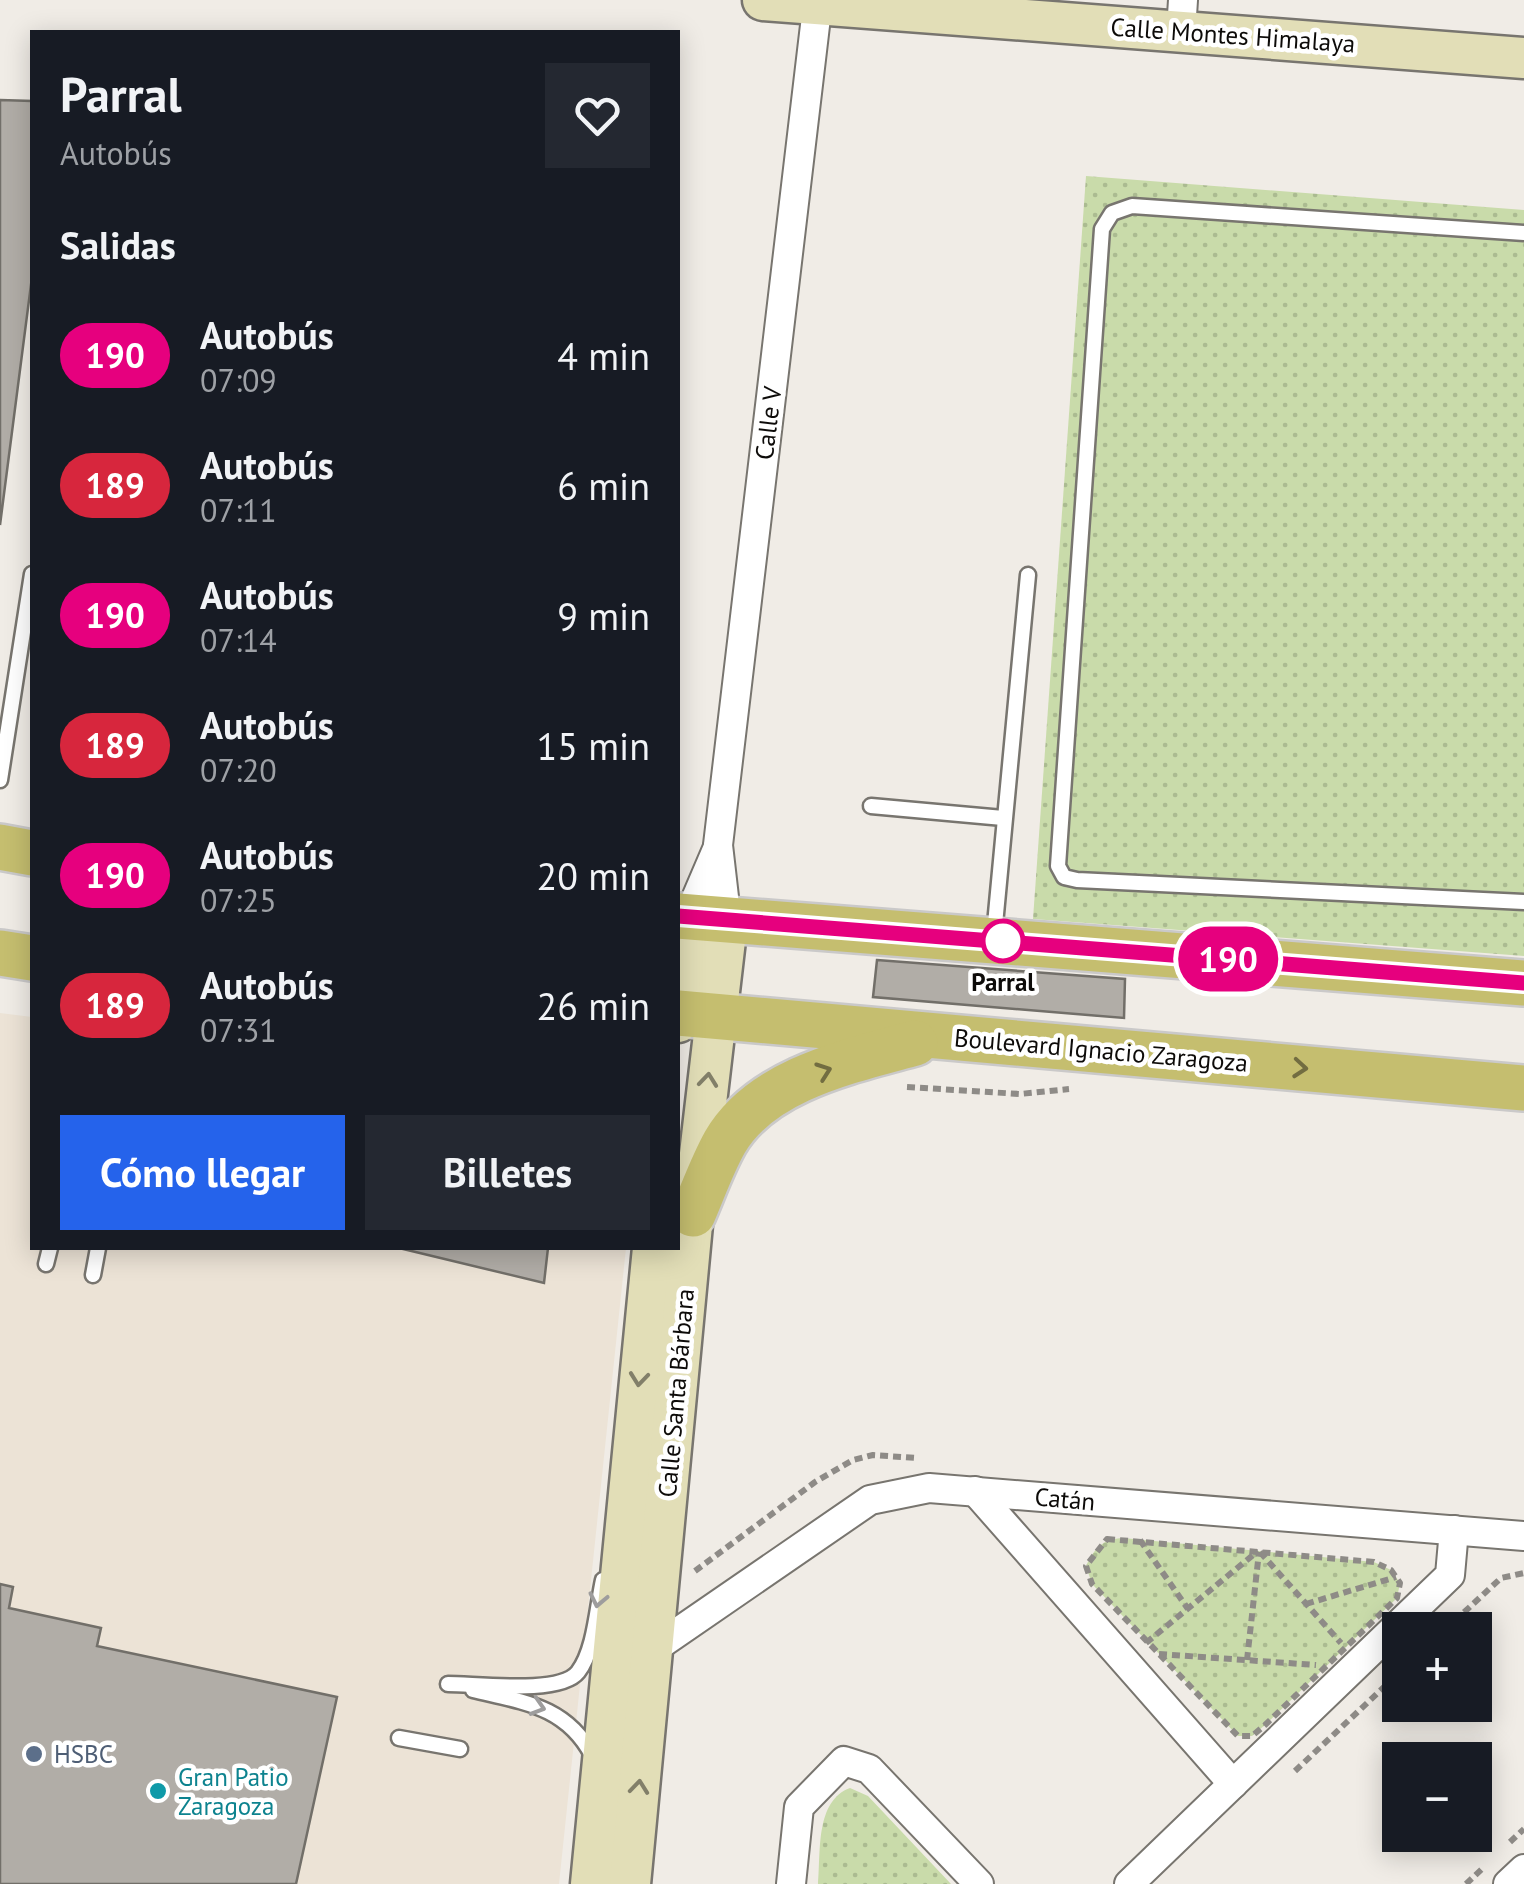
<!DOCTYPE html>
<html lang="es">
<head>
<meta charset="utf-8">
<style>
	body { margin:0; font-family:"PT Sans",sans-serif; background:#242831; color:#f1f3f6; height:100vh; display:flex; flex-direction:column; font-size:38px; white-space:nowrap }
	* { box-sizing:border-box; margin:0 }
	p { font-size:32px; color:#9ea1a6 }
	.icon { flex:none; width:55px; height:55px; fill:none; stroke:currentColor; stroke-width:2; stroke-linecap:round; stroke-linejoin:round }
	.map { position:relative; flex:1; overflow:hidden }
	.panel { position:absolute; left:30px; top:30px; width:650px; height:1220px; display:flex; flex-direction:column; background:#171b24; border-radius:0px; box-shadow:0 5px 25px #0003 }
	.panel>* { flex:none }
	.badge { padding:0 20px; border-radius:32px; font-size:35px; line-height:65px }
	.fabs { position:absolute; left:1382px; top:1612px; display:grid; gap:20px }
	.fabs a { display:grid; place-items:center; width:110px; height:110px; border-radius:0px; background:#171b24; box-shadow:0 5px 25px #0003; font-size:50px }
	.map>.badge { position:absolute; translate:-50% -50%; box-shadow:0 0 0 5px #fff }
	h2 { padding:0 30px; font-size:38px; line-height:90px }
	.round { display:grid; place-items:center; flex:none; width:105px; height:105px; border-radius:0px; background:#242831 }
	.headline { display:flex; align-items:center; justify-content:space-between; height:170px; padding:0 30px }
	h1 { font-size:48px; font-weight:600; line-height:75px }
	.primary-button { display:flex; gap:20px; margin-top:auto; padding:20px 30px }
	.primary-button a { flex:1; height:115px; border-radius:0px; background:#2563eb; color:#fff; font-size:40px; font-weight:600; line-height:115px; text-align:center }
	.primary-button a+a { background:#242831; color:#f1f3f6 }
	ul { padding:0; list-style:none }
	li { display:flex; align-items:center; gap:30px; height:130px; padding:0 30px }
	li div { flex:1 }
	li b { display:block; font-size:38px }
	li em { font-style:normal }
	li .badge { min-width:110px; font-weight:700; text-align:center }
	.map>svg:first-child { display:block }
</style>
</head>
<body>
<div class="map">
<svg width="1524" height="1884" viewBox="0 0 1524 1884">
	<defs>
		<pattern id="park-dots" width="8" height="8" patternUnits="userSpaceOnUse" patternTransform="scale(2.5)"><rect width="8" height="8" fill="#c9dbaa"/><path d="M2 2h.1M6 6h.1" fill="none" stroke="#abbb91" stroke-width="1.8" stroke-linecap="round"/></pattern>
	</defs>
	<rect width="100%" height="100%" fill="#f0ece6"/>
	<!-- built -->
	<path fill="#ece3d6" d="M0,1013l32,4v231h594l-67,636h-559z"/>
	<!-- park -->
	<g fill="url(#park-dots)">
		<path d="M1086,176l438,34v746l-491,-37z"/>
		<path d="M1123,1538l251,24 17,8 9,13 -3,15 -132,127 -13,11h-14l-146,-152 -6,-18c9,-19 17,-27 37,-28z"/>
		<path d="M850,1788l18,8 83,88h-133c3,-32 -3,-83 32,-96z"/>
	</g>
	<!-- building -->
	<g fill="#b1ada7" stroke="#726f69" stroke-width="2.5">
		<path d="M0,100l32,1v176l-32,248z"/>
		<path d="M877,960l248,19 -1,39 -251,-21z"/>
		<path d="M399,1248h149l-4,35z"/>
		<path d="M0,1584l13,3 -4,21 92,20 -4,18 240,51 -41,187h-296z"/>
	</g>
	<g fill="none" stroke-linecap="round" stroke-linejoin="round">
		<defs>
			<g id="lane">
				<path d="M1524,233l-392,-27 -20,7 -10,16 -44,637 6,11 13,3 447,22"/>
				<path d="M0,780l32,-206"/>
				<path d="M871,806l132,12"/>
				<path d="M994,935l34,-360"/>
				<path d="M46,1264l4,-16"/>
				<path d="M93,1275l5,-27"/>
				<path d="M448,1684c29,0 112,11 130,-12 17,-22 19,-65 25,-92"/>
				<path d="M473,1690c50,12 93,16 119,65"/>
				<path d="M399,1738l61,11"/>
			</g>
			<g id="street">
				<path d="M1181,31l2,-31"/>
				<path d="M688,917l30,-70"/>
				<path d="M727,923l-9,-78 100,-845"/>
				<path d="M975,1491l258,293"/>
				<path d="M652,1650l218,-150 59,-12 595,48"/>
				<path d="M791,1884l8,-77 45,-46 25,8 110,115"/>
				<path d="M1129,1884l321,-309 4,-45"/>
				<path d="M1508,1884l16,-15"/>
			</g>
			<g id="secondary">
				<path d="M763,0l761,58"/>
				<path d="M678,1022l10,-105"/>
				<path d="M591,1884l62,-636"/>
				<path d="M630,1884l63,-670 34,-291"/>
			</g>
			<g id="primary">
				<path d="M0,847l32,6"/>
				<path d="M678,916l846,67"/>
				<path d="M0,953l32,5"/>
				<path d="M678,1013l846,75"/>
				<path d="M693,1214c10,-23 19,-49 32,-72 37,-63 125,-81 190,-99"/>
			</g>
		</defs>
		<!-- lane casing -->
		<use href="#lane" stroke="#78756f" stroke-width="19"/>
		<!-- street casing -->
		<use href="#street" stroke="#78756f" stroke-width="32"/>
		<!-- secondary casing -->
		<use href="#secondary" stroke="#78756f" stroke-width="45"/>
		<!-- primary casing -->
		<use href="#primary" stroke="#cac9c9" stroke-width="50"/>
		<!-- path -->
		<g stroke="#8e8b87" stroke-width="6" stroke-dasharray="8 5" stroke-linecap="butt">
			<path d="M907,1087l113,7 49,-5"/>
			<path d="M1107,1539l267,23 17,8 9,13 -3,15 -132,127 -13,11h-14l-146,-152 -6,-18z"/>
			<path d="M1140,1540l48,69"/>
			<path d="M1260,1552l81,91"/>
			<path d="M695,1571l120,-89 38,-22 20,-5 43,3"/>
			<path d="M1306,1604l90,-27"/>
			<path d="M1445,1630l56,-52 23,-5"/>
			<path d="M1146,1643l112,-92"/>
			<path d="M1159,1654l157,11"/>
			<path d="M1247,1660l12,-108"/>
			<path d="M1295,1771l105,-99"/>
			<path d="M1510,1842l14,-13"/>
			<path d="M1466,1884l17,-16"/>
		</g>
		<!-- lane -->
		<use href="#lane" stroke="#fff" stroke-width="14"/>
		<!-- street -->
		<use href="#street" stroke="#fff" stroke-width="28"/>
		<!-- secondary -->
		<use href="#secondary" stroke="#e2deb7" stroke-width="40"/>
		<!-- primary -->
		<use href="#primary" stroke="#c5be6f" stroke-width="45"/>
	</g>
	<!-- one-way arrows -->
	<defs><path id="oneway-chevron" d="M-2-3.5L2.5 0L-2 3.5" fill="none" stroke-width="1.6" stroke-linecap="round" stroke-linejoin="round" transform="scale(2.5)"/></defs>
	<g stroke="#726d41">
		<use href="#oneway-chevron" transform="translate(1300 1068) rotate(5)"/>
		<use href="#oneway-chevron" transform="translate(824 1071) rotate(-20)"/>
	</g>
	<g stroke="#827f69">
		<use href="#oneway-chevron" transform="translate(708 1080) rotate(-84)"/>
		<use href="#oneway-chevron" transform="translate(639 1379) rotate(96)"/>
		<use href="#oneway-chevron" transform="translate(639 1787) rotate(-84)"/>
	</g>
	<g stroke="#9e9d9d">
		<use href="#oneway-chevron" transform="translate(598 1600) rotate(102)"/>
		<use href="#oneway-chevron" transform="translate(538 1707) rotate(17)"/>
	</g>
	<g fill="none" stroke-linecap="round" stroke-linejoin="round">
		<defs>
			<path id="line" d="M678,916l846,67"/>
		</defs>
		<!-- line casing -->
		<use href="#line" stroke="#fff" stroke-width="22"/>
		<!-- line -->
		<use href="#line" stroke="#e6007e" stroke-width="15"/>
	</g>
	<!-- markers -->
	<circle fill="#fff" stroke="#e6007e" stroke-width="5" cx="1003" cy="941" r="20"/>
	<circle fill="#5c6f8a" stroke="#fff" stroke-width="4" cx="34" cy="1754" r="10"/>
	<circle fill="#0f9aa8" stroke="#fff" stroke-width="4" cx="158" cy="1791" r="10"/>
	<g text-anchor="middle" dominant-baseline="central" stroke-width="9" stroke-linejoin="round" paint-order="stroke">
		<!-- street labels -->
		<g font-size="25" fill="#0d0b09" stroke="#fff">
			<text transform="translate(1233 35) rotate(4)">Calle Montes Himalaya</text>
			<text transform="translate(768 423) rotate(-83)">Calle V</text>
			<text transform="translate(1101 1050) rotate(5)">Boulevard Ignacio Zaragoza</text>
			<text transform="translate(676 1393) rotate(-85)">Calle Santa Bárbara</text>
			<text transform="translate(1065 1499) rotate(5)">Catán</text>
		</g>
		<!-- stop labels -->
		<g font-size="25" font-weight="bold" fill="#0d0b09" stroke="#fff">
			<text x="1003" y="982">Parral</text>
		</g>
		<!-- service labels -->
		<g font-size="25" fill="#4e5e75" stroke="#fff" text-anchor="start">
			<text x="54" y="1754">HSBC</text>
		</g>
		<!-- culture labels -->
		<g font-size="25" fill="#0d838f" stroke="#fff" text-anchor="start">
			<text x="178" y="1777">Gran Patio<tspan x="178" dy="29">Zaragoza</tspan></text>
		</g>
	</g>
</svg>
<div class="fabs">
<a>+</a>
<a>−</a>
</div>
<b class="badge" style="left:1228px;top:959px;background:#e6007e;color:#fff">190</b>
<section class="panel">
<div class="headline"><div><h1>Parral</h1><p>Autobús</p></div><a class="round"><svg class="icon" aria-label="heart" viewBox="0 0 24 24"><path d="M12 20l-8-8c-3-5 5-10 8-4 3-6 11-1 8 4z"/></svg></a></div>
<h2>Salidas</h2>
<ul>
<li><span class="badge" style="background:#e6007e;color:#fff">190</span><div><b>Autobús</b><p>07:09</p></div><em>4 min</em></li>
<li><span class="badge" style="background:#d7263d;color:#fff">189</span><div><b>Autobús</b><p>07:11</p></div><em>6 min</em></li>
<li><span class="badge" style="background:#e6007e;color:#fff">190</span><div><b>Autobús</b><p>07:14</p></div><em>9 min</em></li>
<li><span class="badge" style="background:#d7263d;color:#fff">189</span><div><b>Autobús</b><p>07:20</p></div><em>15 min</em></li>
<li><span class="badge" style="background:#e6007e;color:#fff">190</span><div><b>Autobús</b><p>07:25</p></div><em>20 min</em></li>
<li><span class="badge" style="background:#d7263d;color:#fff">189</span><div><b>Autobús</b><p>07:31</p></div><em>26 min</em></li>
</ul>
<div class="primary-button"><a>Cómo llegar</a><a>Billetes</a></div>
</section>
</div>
</body>
</html>
